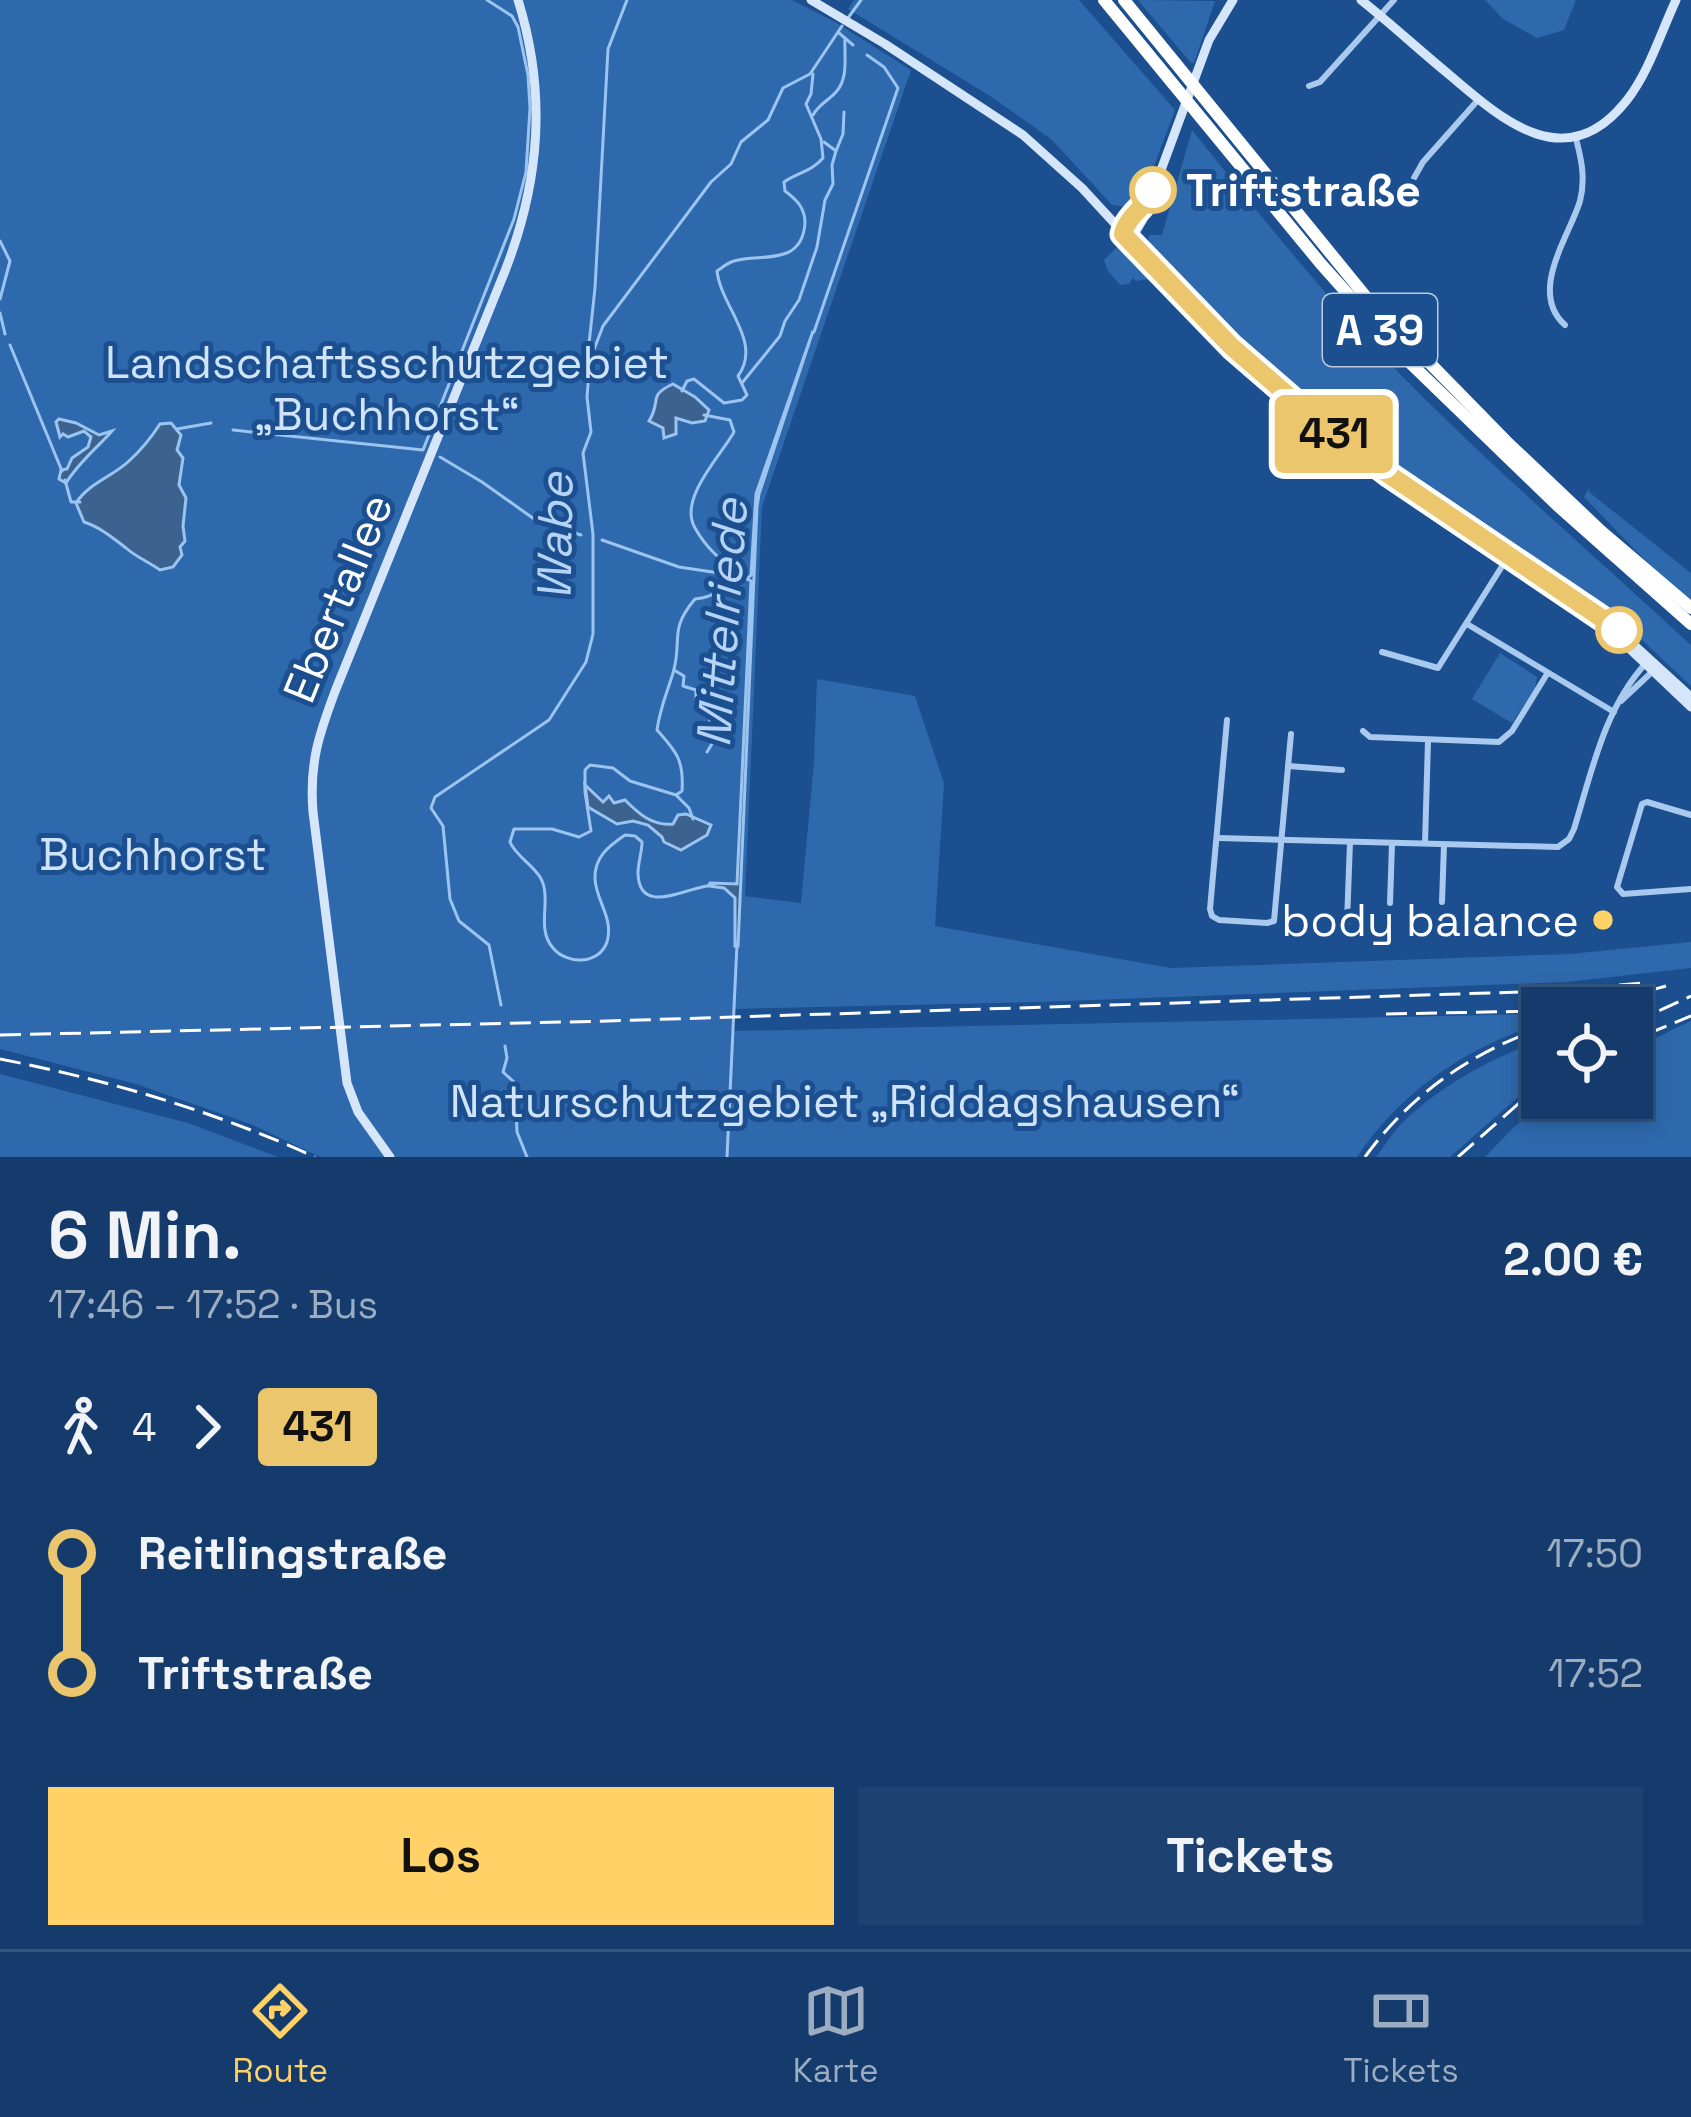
<!DOCTYPE html>
<html lang="de">
<head>
<meta charset="utf-8">
<style>
	body { margin:0; font-family:"Space Grotesk",sans-serif; background:#1d4271; color:#f1f3f6; height:100vh; display:flex; flex-direction:column; font-size:45px; white-space:nowrap }
	* { box-sizing:border-box; margin:0 }
	p { font-size:39px; color:#9dadc1 }
	.icon { flex:none; width:66px; height:66px; fill:none; stroke:currentColor; stroke-width:2; stroke-linecap:round; stroke-linejoin:round }
	.map { position:relative; height:1157px; overflow:hidden }
	.drawer { display:flex; flex-direction:column; background:#143b6b; flex:1 }
	.drawer>* { flex:none }
	.badge { padding:0 24px; border-radius:9px; font-size:42px; line-height:78px }
	.controls { position:absolute; left:1521px; top:987px; display:grid; gap:24px }
	.controls a { display:grid; place-items:center; width:132px; height:132px; border-radius:0px; background:#143b6b; box-shadow:0 6px 18px #0003,0 0 0 3px #33557e; font-size:60px }
	.map>.badge { position:absolute; translate:-50% -50%; box-shadow:0 0 0 6px #fff }
	.legs { display:flex; align-items:center; gap:18px; height:132px; padding:0 48px; font-size:39px }
	.legs p { margin-inline-start:auto }
	.headline { display:flex; align-items:center; justify-content:space-between; height:204px; padding:0 48px }
	h1 { font-size:66px; font-weight:600; line-height:90px }
	.action { display:flex; gap:24px; margin-top:auto; padding:24px 48px }
	.action a { flex:1; height:138px; border-radius:0px; background:#ffd166; color:#111; font-size:48px; font-weight:600; line-height:138px; text-align:center }
	.action a+a { background:#1d4271; color:#f1f3f6 }
	ul { padding:0 48px; list-style:none }
	li { display:flex; align-items:center; gap:42px; height:120px; font-size:45px }
	li i { display:grid; place-items:center; width:18px; height:100%; margin:0 15px; background:currentColor }
	li i::after { content:''; width:30px; height:30px; margin:-15px; border:9px solid; border-radius:50%; background:#143b6b }
	li p { margin-inline-start:auto }
	li:first-child i { background:linear-gradient(#0000 50%,currentColor 0) }
	li:last-child i { background:linear-gradient(currentColor 50%,#0000 0) }
	.menu { display:flex; justify-content:space-around; align-items:center; height:168px; border-top:3px solid #33557e; background:#143b6b; font-size:33px; color:#9dadc1 }
	.menu a { display:grid; justify-items:center; gap:6px }
	.menu .current { color:#ffd166 }
	.map>svg:first-child { display:block }
</style>
</head>
<body>
<div class="map">
<svg width="1691" height="1157" viewBox="0 0 1691 1157">
	<rect width="100%" height="100%" fill="#1b4f8f"/>
	<!-- green -->
	<g fill="#2e69ad">
		<path d="M0,0h792l43,22 76,48 -149,437 -17,389 56,7 13,-141 3,-83 98,17 29,87 -9,143 236,42 399,-14 121,-12v26l-124,14 -528,20 -306,7v22l809,-17v9c-75,24 -141,68 -185,134h-1037l-67,-32 -117,-41 -136,-35z"/>
		<path d="M854,0h225l96,110 -26,69 -21,28 -16,-2 -61,-66 -61,-43 -142,-87z"/>
		<path d="M1138,0l77,1 -21,62h-3z"/>
		<path d="M1485,0h91l-12,30 -27,8 -34,-19z"/>
		<path d="M1192,130c56,70 111,139 171,205 102,110 218,208 328,310v41l-77,-72 -169,-113 -131,-94 -56,-50 -108,-111 -2,-8 2,-3h12z"/>
		<path d="M1118,246l32,33 -14,2 -3,-3 -4,6 -9,1 -12,-14 -4,-11z"/>
		<path d="M1590,487l-1,5 102,81v29l-25,-20 -82,-85z"/>
		<path d="M1500,653l37,24 -2,11 -23,35 -40,-24z"/>
		<path d="M1691,1021v136h-206l29,-30 38,-29h80v-49z"/>
		<path d="M1542,1040v36l-92,81h-74c9,-12 18,-26 29,-37 38,-36 88,-63 137,-80z"/>
		<path d="M0,1074l188,49 90,34h-278z"/>
	</g>
	<!-- water -->
	<g fill="#3c6290" stroke="#9cc4f0" stroke-width="3">
		<path d="M813,331l-54,163 -2,13 -19,439h-3v-48l-11,-10 -15,-2 1,-3 27,1 14,-303 -4,-2 4,-4 5,-81z"/>
		<path d="M673,384l22,13 14,13 -4,11 -13,2 -16,-5v16l-12,4 -1,-10 -14,-7c13,-21 -2,-25 24,-37z"/>
		<path d="M59,419l17,4 23,12 13,-4c-14,16 -33,31 -46,52l-7,-4 2,-9 6,-1 5,-11 16,-11 3,-10 -7,-6 -16,6 -5,-3 -3,3 -4,-15z"/>
		<path d="M171,423l10,12 -4,15 6,8 -4,27 7,13 -3,28 2,15 -5,6 2,8 -9,12 -13,3c-11,-8 -24,-13 -34,-22 -13,-10 -26,-21 -42,-26l-8,-19c13,-20 36,-26 53,-42 12,-11 22,-23 31,-37z"/>
		<path d="M585,785l18,17 6,-6 5,7 11,-3c14,14 27,26 48,24l5,-9 8,-1 25,11 -4,10 -26,15 -17,-8 -2,-5 -14,-12 -15,-4 -16,3 -29,-17z"/>
	</g>
	<g fill="none" stroke-linecap="round" stroke-linejoin="round">
		<!-- stream -->
		<g stroke="#9cc4f0" stroke-width="3">
			<path d="M848,18l13,-18"/>
			<path d="M839,33l14,12"/>
			<path d="M813,115c6,-11 15,-14 23,-23 13,-14 8,-37 9,-54"/>
			<path d="M836,151l7,-17 1,-22"/>
			<path d="M0,241l10,20 -10,38"/>
			<path d="M0,313l5,21"/>
			<path d="M814,332l84,-244 -14,-21 -17,-12"/>
			<path d="M10,345l52,126"/>
			<path d="M590,359l-2,-6 7,-65 13,-239 19,-49"/>
			<path d="M742,383l38,-47 5,-15 14,-21 18,-53 8,-47 8,-16 -1,-19 4,-14 -12,-9"/>
			<path d="M682,391l5,-10 7,-2 30,24 18,-3 5,-5 -9,-19c25,-34 -17,-69 -21,-105 6,-4 10,-8 17,-10 27,-8 68,6 71,-38 0,-15 -8,-23 -20,-32l-1,-9c14,-10 27,-10 39,-24l-2,-19 -15,-35 5,-10 2,-20"/>
			<path d="M177,429l34,-6"/>
			<path d="M233,430l190,20 91,-231 12,-47 4,-64 -2,-33 -10,-48 -6,-11 -25,-16"/>
			<path d="M440,457l42,25 55,39 44,14"/>
			<path d="M65,480l6,22h9"/>
			<path d="M602,540l77,27 40,6"/>
			<path d="M674,670l10,6 -1,10 13,4v10l16,5 -3,20 9,9 -11,18"/>
			<path d="M676,795l6,-4c2,-30 -5,-39 -25,-61 3,-22 10,-37 16,-57 10,-34 -5,-42 22,-74 18,-2 31,-9 38,-27 -6,-12 -12,-11 -20,-20 -6,-6 -14,-17 -18,-24 -17,-29 25,-71 39,-96l-4,-12 -26,-5"/>
			<path d="M693,819l-4,-11 -13,-13 -46,-14 -17,-13 -23,-3 -5,5v22l6,39 -12,6 -27,-8h-38l-4,13c6,14 21,21 30,35 13,21 -5,51 13,71 14,17 46,17 54,-6 7,-24 -11,-41 -12,-63 -1,-22 14,-33 30,-44l10,1 7,6c0,10 -4,21 -4,31 1,46 52,12 76,12"/>
			<path d="M501,1005l-12,-60 -30,-24 -9,-22 -7,-73 -12,-18 4,-11 114,-77 37,-58 7,-28v-100l-10,-81 8,-21 -4,-35 3,-37 13,-34 108,-144 20,-18 10,-22 27,-22 15,-32 27,-14 32,-48"/>
			<path d="M505,1046l2,12 -4,14 12,11 2,49 10,25"/>
			<path d="M727,1157l10,-213"/>
		</g>
		<!-- street -->
		<g stroke="#a9c9ee" stroke-width="6">
			<path d="M1309,86l11,-4 74,-82"/>
			<path d="M1414,178l9,-16 55,-62"/>
			<path d="M1565,325c-37,-33 4,-88 15,-124 6,-23 1,-44 -5,-66"/>
			<path d="M1467,624l147,88"/>
			<path d="M1382,652l56,16 68,-108"/>
			<path d="M1621,701l32,-30"/>
			<path d="M1227,720l-17,189 2,7 7,4 48,3 7,-2 17,-187"/>
			<path d="M1363,731l7,6 129,5 13,-11 35,-57"/>
			<path d="M1288,766l54,4"/>
			<path d="M1691,815l-44,-13 -5,2 -25,83 6,7 68,-5"/>
			<path d="M1218,838l340,9 11,-8 5,-10c18,-58 30,-120 72,-166"/>
			<path d="M1425,843l3,-102"/>
			<path d="M1442,902l2,-57"/>
			<path d="M1390,903l2,-59"/>
			<path d="M1347,922l3,-80"/>
		</g>
		<!-- secondary -->
		<g stroke="#d6e6fa" stroke-width="9">
			<path d="M811,0l74,44 138,91 59,53 119,129 86,80 101,77 222,149 81,74"/>
			<path d="M1361,0c29,23 56,48 85,72 54,46 119,107 181,28 22,-28 34,-68 49,-100"/>
			<path d="M1123,234l13,-3 7,-12 66,-179 24,-40"/>
			<path d="M1123,234l4,-11 20,-20"/>
			<path d="M1612,632l79,75"/>
			<path d="M390,1157l-32,-45 -11,-29 -34,-271c-4,-49 6,-78 23,-123l169,-418c35,-90 42,-178 13,-271"/>
		</g>
		<!-- highway -->
		<g stroke="#fff" stroke-width="12">
			<path d="M1104,0l217,264 84,94 153,148 133,118"/>
			<path d="M1124,0l247,303 135,138 95,90 90,77"/>
		</g>
		<!-- rail -->
		<g stroke="#fff" stroke-width="3" stroke-dasharray="21 9" stroke-linecap="butt">
			<path d="M1568,1008l45,-7 53,-15"/>
			<path d="M1386,1014l156,-3"/>
			<path d="M1632,1023l59,-27"/>
			<path d="M1647,1034l44,-18"/>
			<path d="M0,1035l608,-14 943,-30 92,-8"/>
			<path d="M0,1059c108,21 214,52 315,98"/>
			<path d="M1365,1157c45,-62 105,-104 177,-129"/>
			<path d="M1458,1157l84,-74"/>
		</g>
	</g>
	<g fill="none" stroke-linecap="round" stroke-linejoin="round">
		<defs>
			<path id="line-1" d="M1153,190c-7,17 -26,26 -30,44l109,113 83,72 73,55 231,156"/>
		</defs>
		<!-- line-1 casing -->
		<use href="#line-1" stroke="#fff" stroke-width="27"/>
		<!-- line-1 -->
		<use href="#line-1" stroke="#ebc66c" stroke-width="18"/>
	</g>
	<!-- markers -->
	<g fill="#fff" stroke="#ebc66c" stroke-width="6">
		<circle cx="1153" cy="190" r="21"/>
		<circle cx="1619" cy="630" r="21"/>
	</g>
	<circle fill="#ffd166" stroke="#1b4f8f" stroke-width="4.5" cx="1603" cy="920" r="12"/>
	<g text-anchor="middle" dominant-baseline="central" stroke-width="10" stroke-linejoin="round" paint-order="stroke">
		<!-- shield labels -->
		<rect fill="#1b4f8f" stroke="#bbcadd" stroke-width="3" x="1323" y="294" width="114" height="72" rx="9"/>
		<g font-size="42" font-weight="bold" fill="#fff">
			<text x="1380" y="330">A 39</text>
		</g>
		<!-- stop labels -->
		<g font-size="45" font-weight="bold" fill="#fff" stroke="#1b4f8f" text-anchor="start">
			<text x="1186" y="190">Triftstraße</text>
		</g>
		<!-- park labels -->
		<g font-size="45" fill="#cfe3fa" stroke="#1b4f8f">
			<text x="387" y="362">Landschaftsschutzgebiet<tspan x="387" dy="52">„Buchhorst“</tspan></text>
			<text x="153" y="854">Buchhorst</text>
			<text x="845" y="1101">Naturschutzgebiet „Riddagshausen“</text>
		</g>
		<!-- street labels -->
		<g font-size="45" fill="#fff" stroke="#1b4f8f">
			<text transform="translate(338 598) rotate(-68)">Ebertallee</text>
		</g>
		<!-- poi labels -->
		<g font-size="45" fill="#fff" stroke="#1b4f8f" text-anchor="end">
			<text x="1579" y="920">body balance</text>
		</g>
		<!-- water labels -->
		<g font-size="48" font-style="italic" fill="#b5d3f5" stroke="#1b4f8f">
			<text transform="translate(555 537) rotate(-89)">Wabe</text>
			<text transform="translate(722 623) rotate(-86)">Mittelriede</text>
		</g>
	</g>
</svg>
<div class="controls">
<a><svg class="icon" aria-label="locate" viewBox="0 0 24 24"><circle cx="12" cy="12" r="6"/><path d="M12 2v4M12 18v4M2 12h4M18 12h4"/></svg></a>
</div>
<b class="badge" style="left:1334px;top:434px;background:#ebc66c;color:#111">431</b>
</div>
<section class="drawer">
<div class="headline"><div><h1>6 Min.</h1><p>17:46 – 17:52 · Bus</p></div><b>2.00 €</b></div>
<div class="legs"><svg class="icon" aria-label="walk" viewBox="0 0 24 24"><circle cx="13" cy="4" r="2"/><path d="M13 8l-2 6 4 7M11 14l-3 7M7 12l3-4h3l4 4"/></svg>4<svg class="icon" aria-label="forward" viewBox="0 0 24 24"><path d="M9 5l7 7-7 7"/></svg><b class="badge" style="background:#ebc66c;color:#111">431</b></div>
<ul>
<li><i style="color:#ebc66c"></i><b>Reitlingstraße</b><p>17:50</p></li>
<li><i style="color:#ebc66c"></i><b>Triftstraße</b><p>17:52</p></li>
</ul>
<div class="action"><a>Los</a><a>Tickets</a></div>
</section>
<nav class="menu">
<a class="current"><svg class="icon" aria-label="directions" viewBox="0 0 24 24"><path d="M12 3l9 9-9 9-9-9zM9 14v-3h6M13 9l2 2-2 2"/></svg>Route</a>
<a><svg class="icon" aria-label="map" viewBox="0 0 24 24"><path d="M3 6l6-2 6 2 6-2v14l-6 2-6-2-6 2zM9 4v14M15 6v14"/></svg>Karte</a>
<a><svg class="icon" aria-label="tickets" viewBox="0 0 24 24"><path d="M3 7h18v10H3zM15 7v10"/></svg>Tickets</a>
</nav>
</body>
</html>
